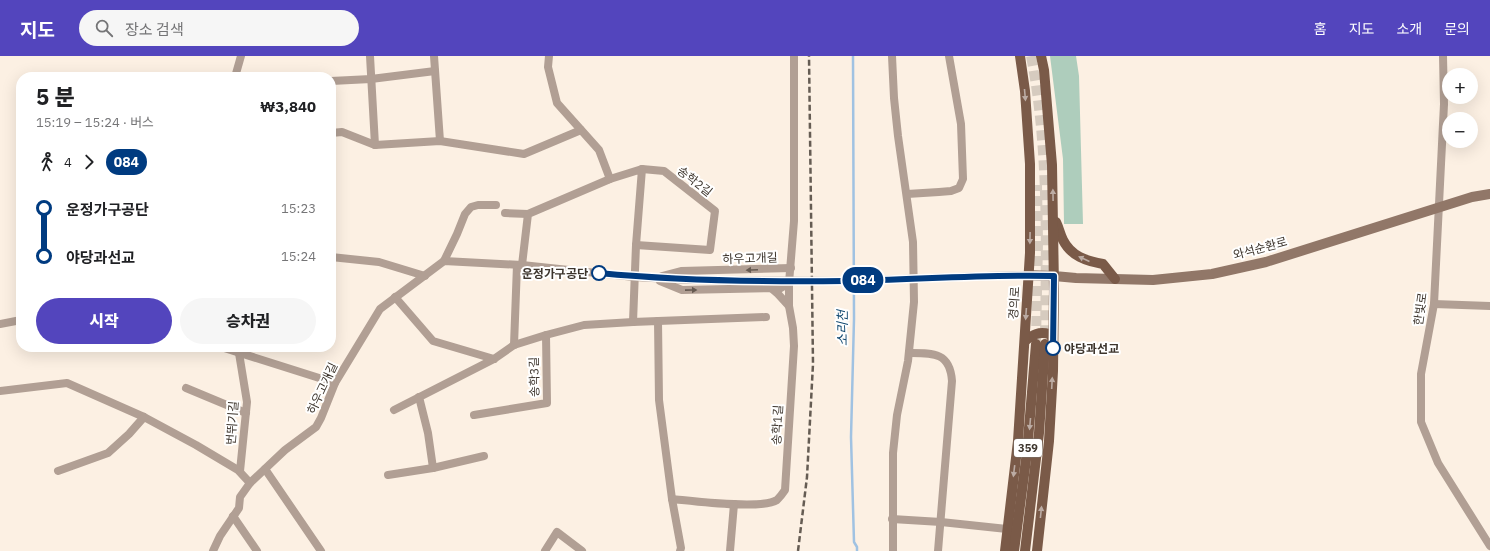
<!DOCTYPE html>
<html lang="ko">
<head>
<meta charset="utf-8">
<style>
	body { margin:0; font-family:"IBM Plex Sans","Noto Sans KR",sans-serif; background:#f6f6f6; color:#202124; height:100vh; display:flex; flex-direction:column; font-size:15px; white-space:nowrap }
	* { box-sizing:border-box; margin:0 }
	p { font-size:13px; color:#757577 }
	.icon { flex:none; width:22px; height:22px; fill:none; stroke:currentColor; stroke-width:2; stroke-linecap:round; stroke-linejoin:round }
	.map { position:relative; flex:1; overflow:hidden }
	.drawer { position:absolute; left:16px; top:16px; width:320px; height:280px; display:flex; flex-direction:column; background:#fff; border-radius:16px; box-shadow:0 4px 16px #0002 }
	.drawer>* { flex:none }
	.badge { padding:0 8px; border-radius:13px; font-size:14px; line-height:26px }
	.fabs { position:absolute; left:1442px; top:12px; display:grid; gap:8px }
	.fabs a { display:grid; place-items:center; width:36px; height:36px; border-radius:50%; background:#fff; box-shadow:0 4px 16px #0002; font-size:20px }
	.map>.badge { position:absolute; translate:-50% -50%; box-shadow:0 0 0 2px #fff }
	.legs { display:flex; align-items:center; gap:6px; height:44px; padding:0 20px; font-size:13px }
	.legs p { margin-inline-start:auto }
	.headline { display:flex; align-items:center; justify-content:space-between; height:68px; padding:0 20px }
	h1 { font-size:22px; font-weight:800; line-height:30px }
	.cta { display:flex; gap:8px; margin-top:auto; padding:8px 20px }
	.cta a { flex:1; height:46px; border-radius:24px; background:#5345bd; color:#fff; font-size:16px; font-weight:800; line-height:46px; text-align:center }
	.cta a+a { background:#f6f6f6; color:#202124 }
	ul { padding:0 20px; list-style:none }
	li { display:flex; align-items:center; gap:14px; height:48px; font-size:15px }
	li i { display:grid; place-items:center; width:6px; height:100%; margin:0 5px; background:currentColor }
	li i::after { content:''; width:10px; height:10px; margin:-5px; border:3px solid; border-radius:50%; background:#fff }
	li p { margin-inline-start:auto }
	li:first-child i { background:linear-gradient(#0000 50%,currentColor 0) }
	li:last-child i { background:linear-gradient(currentColor 50%,#0000 0) }
	header { display:flex; align-items:center; gap:24px; box-sizing:border-box; height:56px; padding:0 20px; background:#5345bd; color:#fff }
	header strong { font-size:19px }
	nav { display:flex; gap:22px; margin-inline-start:auto; font-size:14px }
	.search { width:280px; height:36px; background:#f6f6f6; display:flex; align-items:center; gap:10px; box-sizing:border-box; padding:0 14px; border-radius:22px; color:#757577; font-size:15px }
	.map>svg:first-child { display:block }
</style>
</head>
<body>
<header>
<strong>지도</strong>
<div class="search"><svg class="icon" aria-label="search" viewBox="0 0 24 24"><circle cx="10" cy="10" r="6"/><path d="M15 15l6 6"/></svg>장소 검색</div>
<nav><a>홈</a><a>지도</a><a>소개</a><a>문의</a></nav>
</header>
<div class="map">
<svg width="1490" height="495" viewBox="0 0 1490 495">
	<rect width="100%" height="100%" fill="#fcf0e3"/>
	<!-- green -->
	<path fill="#aecdbc" d="M1050,0h26l3,20 4,148h-19l-1,-65z"/>
	<g fill="none" stroke-linecap="round" stroke-linejoin="round">
		<!-- stream -->
		<path stroke="#a0c2e2" stroke-width="2.5" d="M853,0l1,263 -3,118 3,105 3,5v4"/>
		<!-- primary-tunnel -->
		<g stroke="#d6cbbf" stroke-width="10" stroke-dasharray="10 5" stroke-linecap="butt">
			<path d="M1031,0c18,93 15,190 14,284"/>
			<path d="M1036,285l2,-99 -1,-57"/>
		</g>
		<!-- street -->
		<g stroke="#b19f94" stroke-width="8">
			<path d="M370,0l5,89"/>
			<path d="M434,0l6,85"/>
			<path d="M549,0l-1,11 9,36 42,47 11,29"/>
			<path d="M892,0l2,42 4,38 15,106 1,60 -6,59 -11,54 -4,38v98"/>
			<path d="M1443,0l1,48 -10,200 -13,70v48l17,41 52,83"/>
			<path d="M235,21l6,-21"/>
			<path d="M331,25l40,-2 64,-8"/>
			<path d="M331,77l11,-1 33,13 65,-4 84,13 57,-24"/>
			<path d="M907,138l32,-2 12,-1 8,-3 4,-9 -2,-55 -12,-68"/>
			<path d="M505,157l23,1"/>
			<path d="M636,189l74,5 5,-39 -51,-40 -22,-2"/>
			<path d="M331,201l48,5 46,14"/>
			<path d="M444,205l13,-27 8,-20 6,-7 7,-2h18"/>
			<path d="M522,209l6,-51 82,-35 32,-10 -6,76 -3,77 25,-1 1,79 13,99 9,49 -1,3"/>
			<path d="M1014,219h15"/>
			<path d="M662,220l19,-5 110,-3"/>
			<path d="M660,225l22,9 89,-2 8,1 10,-6"/>
			<path d="M771,232l7,6 11,12v-23l5,-62v-165"/>
			<path d="M395,241l38,44 61,18"/>
			<path d="M1434,248l56,2"/>
			<path d="M658,265l108,-4"/>
			<path d="M0,268l21,-4"/>
			<path d="M546,279l38,-10 49,-3"/>
			<path d="M514,289l3,-80"/>
			<path d="M221,291l114,36"/>
			<path d="M238,291l9,55 -7,69"/>
			<path d="M909,297c24,0 41,-1 43,28l-14,170"/>
			<path d="M186,332l60,25"/>
			<path d="M0,335l67,-8 77,34 52,28 42,25 12,13"/>
			<path d="M419,341l9,36 5,35 51,-12"/>
			<path d="M394,354l100,-51 20,-14 32,-10 1,68 -73,12"/>
			<path d="M265,413l56,82"/>
			<path d="M58,415l50,-18 21,-19 15,-17"/>
			<path d="M388,419l45,-7"/>
			<path d="M672,443c21,2 89,11 105,1 3,-3 6,-7 8,-10l9,-144 -1,-18 -4,-22"/>
			<path d="M233,460l24,35"/>
			<path d="M892,463l49,3 66,7"/>
			<path d="M213,495l7,-15 19,-28 1,-11 10,-14 35,-33 31,-23 5,-9 14,-35 45,-74 64,-48 78,4 112,12 54,3"/>
			<path d="M545,495l12,-19 25,19"/>
			<path d="M730,495l4,-47"/>
		</g>
		<!-- secondary -->
		<path stroke="#917768" stroke-width="10" d="M1029,219l25,1 22,2 77,2 59,-6 54,-12 206,-65 18,-3"/>
		<!-- primary -->
		<g stroke="#7a5a48" stroke-width="10">
			<path d="M1056,166c3,6 4,12 7,18 8,16 23,21 40,24l12,15"/>
			<path d="M1025,285c7,-6 14,-10 24,-7l4,5"/>
			<path d="M1005,495l13,-110 12,-188v-89l-5,-73 -5,-35"/>
			<path d="M1014,495l13,-99 9,-108"/>
			<path d="M1025,495l14,-118 6,-89"/>
			<path d="M1037,495l12,-110 4,-70 1,-83 -2,-123 -8,-95 -3,-14"/>
		</g>
		<!-- rail -->
		<path stroke="#655c53" stroke-width="2.5" stroke-dasharray="6 3" stroke-linecap="butt" d="M798,495l9,-74 6,-113 -4,-308"/>
		<!-- street-bridge -->
		<path stroke="#b19f94" stroke-width="8" d="M688,224l158,1 168,-6"/>
	</g>
	<!-- one-way arrows -->
	<defs><path id="oneway-solid" d="M-6-.8H1V-3.2L6.5 0L1 3.2V.8H-6Z"/></defs>
	<g fill="#bcaca4">
		<use href="#oneway-solid" transform="translate(1025 39) rotate(85)"/>
		<use href="#oneway-solid" transform="translate(1053 139) rotate(-91)"/>
		<use href="#oneway-solid" transform="translate(1030 182) rotate(91)"/>
		<use href="#oneway-solid" transform="translate(1084 203) rotate(-156)"/>
		<use href="#oneway-solid" transform="translate(1026 258) rotate(94)"/>
		<use href="#oneway-solid" transform="translate(1052 327) rotate(-87)"/>
		<use href="#oneway-solid" transform="translate(1030 368) rotate(95)"/>
		<use href="#oneway-solid" transform="translate(1014 415) rotate(97)"/>
		<use href="#oneway-solid" transform="translate(1041 456) rotate(-84)"/>
	</g>
	<g fill="#665a51">
		<use href="#oneway-solid" transform="translate(752 214) rotate(178)"/>
		<use href="#oneway-solid" transform="translate(691 234) rotate(-1)"/>
	</g>
	<g fill="none" stroke-linecap="round" stroke-linejoin="round">
		<defs>
			<path id="line-1" d="M599,217c82,8 164,9 246,8 70,-1 139,-7 209,-5l-1,72"/>
		</defs>
		<!-- line-1 casing -->
		<use href="#line-1" stroke="#fff" stroke-width="9"/>
		<!-- line-1 -->
		<use href="#line-1" stroke="#003b80" stroke-width="6"/>
	</g>
	<!-- markers -->
	<g fill="#fff" stroke="#003b80" stroke-width="2">
		<circle cx="599" cy="217" r="7"/>
		<circle cx="1053" cy="292" r="7"/>
	</g>
	<g text-anchor="middle" dominant-baseline="central" stroke-width="4" stroke-linejoin="round" paint-order="stroke">
		<!-- shield labels -->
		<rect fill="#fff" stroke="#77726c" stroke-width="1" x="1014" y="383" width="28" height="18" rx="3"/>
		<g font-size="11" font-weight="bold" fill="#3d352d">
			<text x="1028" y="392">359</text>
		</g>
		<!-- street labels -->
		<g font-size="12" fill="#3d352d" stroke="#fff">
			<text transform="translate(695 125) rotate(38)">송학2길</text>
			<text transform="translate(1260 192) rotate(-15)">와석순환로</text>
			<text transform="translate(750 202) rotate(-2)">하우고개길</text>
			<text transform="translate(1014 247) rotate(-86)">경의로</text>
			<text transform="translate(1420 253) rotate(-82)">한빛로</text>
			<text transform="translate(534 321) rotate(-91)">송학3길</text>
			<text transform="translate(322 332) rotate(-65)">하우고개길</text>
			<text transform="translate(232 367) rotate(-86)">번뛰기길</text>
			<text transform="translate(777 369) rotate(-87)">송학1길</text>
		</g>
		<!-- stop labels -->
		<g font-size="12" font-weight="bold" fill="#3d352d" stroke="#fff" text-anchor="end">
			<text x="588" y="217">운정가구공단</text>
			<text x="1064" y="292" text-anchor="start">야당과선교</text>
		</g>
		<!-- water labels -->
		<g font-size="13" font-style="italic" fill="#0a436c" stroke="#fff">
			<text transform="translate(842 272) rotate(-90)">소리천</text>
		</g>
	</g>
</svg>
<div class="fabs">
<a>+</a>
<a>−</a>
</div>
<b class="badge" style="left:863px;top:224px;background:#003b80;color:#fff">084</b>
<section class="drawer">
<div class="headline"><div><h1>5 분</h1><p>15:19 – 15:24 · 버스</p></div><b>₩3,840</b></div>
<div class="legs"><svg class="icon" aria-label="walk" viewBox="0 0 24 24"><circle cx="13" cy="4" r="2"/><path d="M13 8l-2 6 4 7M11 14l-3 7M7 12l3-4h3l4 4"/></svg>4<svg class="icon" aria-label="forward" viewBox="0 0 24 24"><path d="M9 5l7 7-7 7"/></svg><b class="badge" style="background:#003b80;color:#fff">084</b></div>
<ul>
<li><i style="color:#003b80"></i><b>운정가구공단</b><p>15:23</p></li>
<li><i style="color:#003b80"></i><b>야당과선교</b><p>15:24</p></li>
</ul>
<div class="cta"><a>시작</a><a>승차권</a></div>
</section>
</div>
</body>
</html>
